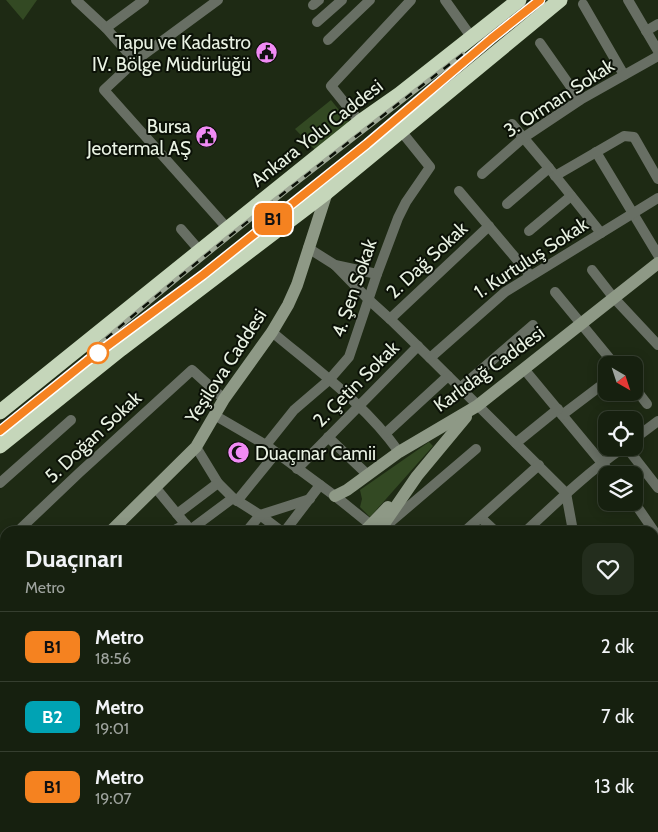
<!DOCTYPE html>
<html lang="tr">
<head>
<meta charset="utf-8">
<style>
	body { margin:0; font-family:Cabin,sans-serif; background:#232d1d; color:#f1f3f6; height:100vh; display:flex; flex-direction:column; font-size:19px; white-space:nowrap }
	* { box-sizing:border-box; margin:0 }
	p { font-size:16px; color:#9ea39e }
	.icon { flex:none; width:28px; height:28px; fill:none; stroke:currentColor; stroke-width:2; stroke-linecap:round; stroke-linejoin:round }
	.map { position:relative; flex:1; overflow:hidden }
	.side { position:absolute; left:0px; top:526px; width:659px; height:306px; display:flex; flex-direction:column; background:#16200f; border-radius:15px 15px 0 0; box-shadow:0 2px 12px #0003,0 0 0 1px #353e2f }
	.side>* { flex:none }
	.badge { padding:0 10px; border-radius:8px; font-size:18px; line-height:32px }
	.needle { width:32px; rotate:141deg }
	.tools { position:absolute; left:598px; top:356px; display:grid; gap:10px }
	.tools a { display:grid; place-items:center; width:45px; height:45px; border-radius:10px; background:#16200f; box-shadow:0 2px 12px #0003,0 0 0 1px #353e2f; font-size:25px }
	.map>.badge { position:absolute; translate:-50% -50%; box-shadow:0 0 0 2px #fff }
	.round { display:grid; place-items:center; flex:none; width:52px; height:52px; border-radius:15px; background:#232d1d }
	.overview { display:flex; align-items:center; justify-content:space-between; height:85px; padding:0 25px }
	h1 { font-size:24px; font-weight:700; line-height:38px }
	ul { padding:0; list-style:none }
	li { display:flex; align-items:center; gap:15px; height:70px; padding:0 25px; border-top:1px solid #353e2f }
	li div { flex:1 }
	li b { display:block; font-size:19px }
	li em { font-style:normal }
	li .badge { min-width:55px; font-weight:700; text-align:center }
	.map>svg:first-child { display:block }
</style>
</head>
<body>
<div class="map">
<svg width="658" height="832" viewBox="0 0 658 832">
	<rect width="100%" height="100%" fill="#1e2a14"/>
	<!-- green -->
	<g fill="#334923">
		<path d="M6,0h31l-14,20z"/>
		<path d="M331,100l20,25 -34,27 -22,-23z"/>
		<path d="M429,442l4,4 -63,71 -10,-10 2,-8 -2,-9z"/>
	</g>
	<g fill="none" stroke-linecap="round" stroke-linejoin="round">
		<!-- street -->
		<g stroke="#686f64" stroke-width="10">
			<path d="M76,0l30,28 29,33"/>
			<path d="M218,0l-83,61 -31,29 124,139"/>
			<path d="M445,0l27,38"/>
			<path d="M628,0l30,51"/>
			<path d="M583,4l41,71"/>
			<path d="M313,5l6,-5"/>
			<path d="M317,22l25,-22"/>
			<path d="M106,28l38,-28"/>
			<path d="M646,31l12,-7"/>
			<path d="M328,40l42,-40"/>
			<path d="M540,43l40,57"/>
			<path d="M360,122l-29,-36 80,-86"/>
			<path d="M512,124l37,44 52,65"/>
			<path d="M596,152l62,103"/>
			<path d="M482,174l41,-36 57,-38 78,-44"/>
			<path d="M555,176l69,-40 10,1 24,42"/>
			<path d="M459,191l71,84"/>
			<path d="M507,204l42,-36"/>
			<path d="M181,229l19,22"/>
			<path d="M529,231l42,-35"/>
			<path d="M308,248l27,17 42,9"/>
			<path d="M335,265l34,35 21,19 40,39 136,135 7,38"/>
			<path d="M592,270l21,27 45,48"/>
			<path d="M555,292l60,73"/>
			<path d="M390,319l99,-93"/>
			<path d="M272,332c44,37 94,73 127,120"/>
			<path d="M430,358l75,-66 153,-94"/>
			<path d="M524,369l88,106"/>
			<path d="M634,387l13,17"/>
			<path d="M460,388l73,-63"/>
			<path d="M562,415l37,-28"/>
			<path d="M216,416l50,29 69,51 36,29"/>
			<path d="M386,433l62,-57"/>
			<path d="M328,437l40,38"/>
			<path d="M634,439l24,-18"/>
			<path d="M516,443l42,-34"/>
			<path d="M266,445l28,-35 35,-30 20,-23 28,-83 21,-56 8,-16 24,-35 -29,-36"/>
			<path d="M196,447l22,36 15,15 27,17 21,16"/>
			<path d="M627,448l31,40"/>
			<path d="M297,469l121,-123"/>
			<path d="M0,483l71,-63"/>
			<path d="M155,487l36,44"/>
			<path d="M237,501l39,-48"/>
			<path d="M634,502l24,35"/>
			<path d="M177,514l41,-31"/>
			<path d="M481,518l14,13"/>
			<path d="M387,525l89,-76"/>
			<path d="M190,530l43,-32"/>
			<path d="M18,531l61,-58 113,-103 32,29"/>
			<path d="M173,531l13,-7"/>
			<path d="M247,531l13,-16 50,-16"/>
			<path d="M285,531l35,-46"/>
			<path d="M465,531l74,-66"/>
			<path d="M526,531c31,-29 62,-59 97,-83"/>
			<path d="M0,548l5,-4"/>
			<path d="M0,578l5,6"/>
			<path d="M0,606l5,-1"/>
			<path d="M654,640l4,5"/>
			<path d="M654,726l4,6"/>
			<path d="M654,748l4,-4"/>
			<path d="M654,787l4,-3"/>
			<path d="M654,823l4,5"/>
			<path d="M149,828l3,4"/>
			<path d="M243,828l3,4"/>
			<path d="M303,828l4,4"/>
			<path d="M351,828l4,4"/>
			<path d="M455,828l3,4"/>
			<path d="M598,828l4,4"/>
			<path d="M199,832l6,-4"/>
			<path d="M273,832l5,-4"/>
			<path d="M380,832l6,-4"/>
			<path d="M525,832l3,-4"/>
		</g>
		<!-- secondary -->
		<g stroke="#8e9986" stroke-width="12">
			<path d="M335,496l12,-6 52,-38 78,-46 181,-143"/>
			<path d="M111,531l85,-84 28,-48 48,-67 16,-27 9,-20 30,-93"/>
			<path d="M365,531l23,-24"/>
			<path d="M379,531l38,-55 49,-59"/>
			<path d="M0,653l5,-5"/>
			<path d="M654,678l4,-4"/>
			<path d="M0,703l5,6"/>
			<path d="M0,719l5,7"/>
			<path d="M0,828l5,-4"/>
			<path d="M85,828l4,4"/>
			<path d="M99,828l3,4"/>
			<path d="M15,832l6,-4"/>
			<path d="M471,832l6,-4"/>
		</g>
		<!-- highway -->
		<g stroke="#c5d6ba" stroke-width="15">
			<path d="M0,412l360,-290 40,-28 119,-94"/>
			<path d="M0,446l121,-97 206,-157 233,-192"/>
		</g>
		<defs>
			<g id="rail">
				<path d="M94,349c119,-103 244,-199 369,-295"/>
				<path d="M0,431l87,-70 116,-86 152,-122 136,-114 48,-39"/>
			</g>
		</defs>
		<!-- rail casing -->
		<use href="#rail" stroke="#a0aa98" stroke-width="4.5"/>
		<!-- rail -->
		<use href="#rail" stroke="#0b1107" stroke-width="2.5" stroke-dasharray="8" stroke-linecap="butt"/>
	</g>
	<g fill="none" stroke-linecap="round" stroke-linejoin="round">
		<defs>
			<path id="line" d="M0,431l87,-70 116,-86 164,-131 124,-105 49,-39"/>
		</defs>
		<!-- line casing -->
		<use href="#line" stroke="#fff" stroke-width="11"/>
		<!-- line -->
		<use href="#line" stroke="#f58220" stroke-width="8"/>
	</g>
	<!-- icons -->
	<defs>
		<symbol id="civic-disc" viewBox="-11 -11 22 22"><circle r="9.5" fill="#f18bf5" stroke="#0b1107"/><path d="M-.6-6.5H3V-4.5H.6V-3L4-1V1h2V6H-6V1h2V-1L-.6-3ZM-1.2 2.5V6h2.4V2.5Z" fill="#111"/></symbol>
		<symbol id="mosque-disc" viewBox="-11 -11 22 22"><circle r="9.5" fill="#f18bf5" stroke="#0b1107"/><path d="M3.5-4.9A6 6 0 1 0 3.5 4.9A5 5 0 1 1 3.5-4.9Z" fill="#111"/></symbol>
	</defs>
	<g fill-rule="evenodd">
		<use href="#civic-disc" x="254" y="40" width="25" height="25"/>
		<use href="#civic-disc" x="194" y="124" width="25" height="25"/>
		<use href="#mosque-disc" x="226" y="440" width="25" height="25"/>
	</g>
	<!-- markers -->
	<circle fill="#fff" stroke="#f58220" stroke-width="2.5" cx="98" cy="353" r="10"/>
	<g text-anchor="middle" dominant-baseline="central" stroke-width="4" stroke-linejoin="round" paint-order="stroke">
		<!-- poi labels -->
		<g font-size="19" fill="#e9f2e3" stroke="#0b1107" text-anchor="end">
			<text x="251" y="42">Tapu ve Kadastro<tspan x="251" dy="22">IV. Bölge Müdürlüğü</tspan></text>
			<text x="191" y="126">Bursa<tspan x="191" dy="22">Jeotermal AŞ</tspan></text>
			<text x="255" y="453" text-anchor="start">Duaçınar Camii</text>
		</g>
		<!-- street labels -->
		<g font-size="19" fill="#e9f2e3" stroke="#0b1107">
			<text transform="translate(559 98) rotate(-33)">3. Orman Sokak</text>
			<text transform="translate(317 133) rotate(-38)">Ankara Yolu Caddesi</text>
			<text transform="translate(531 258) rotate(-33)">1. Kurtuluş Sokak</text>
			<text transform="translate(427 260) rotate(-43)">2. Dağ Sokak</text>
			<text transform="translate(354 288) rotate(-71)">4. Şen Sokak</text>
			<text transform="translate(226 366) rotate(-57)">Yeşilova Caddesi</text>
			<text transform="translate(489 369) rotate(-36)">Karlıdağ Caddesi</text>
			<text transform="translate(356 384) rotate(-45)">2. Çetin Sokak</text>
			<text transform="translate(93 437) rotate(-43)">5. Doğan Sokak</text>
		</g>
	</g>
</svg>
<div class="tools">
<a><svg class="needle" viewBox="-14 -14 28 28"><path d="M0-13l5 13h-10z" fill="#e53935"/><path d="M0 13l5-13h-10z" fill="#9ea39e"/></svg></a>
<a><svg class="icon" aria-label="locate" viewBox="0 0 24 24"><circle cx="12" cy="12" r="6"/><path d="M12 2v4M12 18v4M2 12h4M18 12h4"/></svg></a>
<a><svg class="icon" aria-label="layers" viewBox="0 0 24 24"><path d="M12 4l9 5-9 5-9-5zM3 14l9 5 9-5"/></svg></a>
</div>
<b class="badge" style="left:273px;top:219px;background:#f58220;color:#111">B1</b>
<section class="side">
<div class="overview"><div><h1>Duaçınarı</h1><p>Metro</p></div><a class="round"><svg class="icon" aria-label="heart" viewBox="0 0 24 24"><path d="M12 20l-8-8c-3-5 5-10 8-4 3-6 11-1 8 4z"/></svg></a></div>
<ul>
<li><span class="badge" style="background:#f58220;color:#111">B1</span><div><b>Metro</b><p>18:56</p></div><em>2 dk</em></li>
<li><span class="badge" style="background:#00a3b4;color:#fff">B2</span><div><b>Metro</b><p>19:01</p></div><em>7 dk</em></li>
<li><span class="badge" style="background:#f58220;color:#111">B1</span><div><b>Metro</b><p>19:07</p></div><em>13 dk</em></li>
</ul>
</section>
</div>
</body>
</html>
